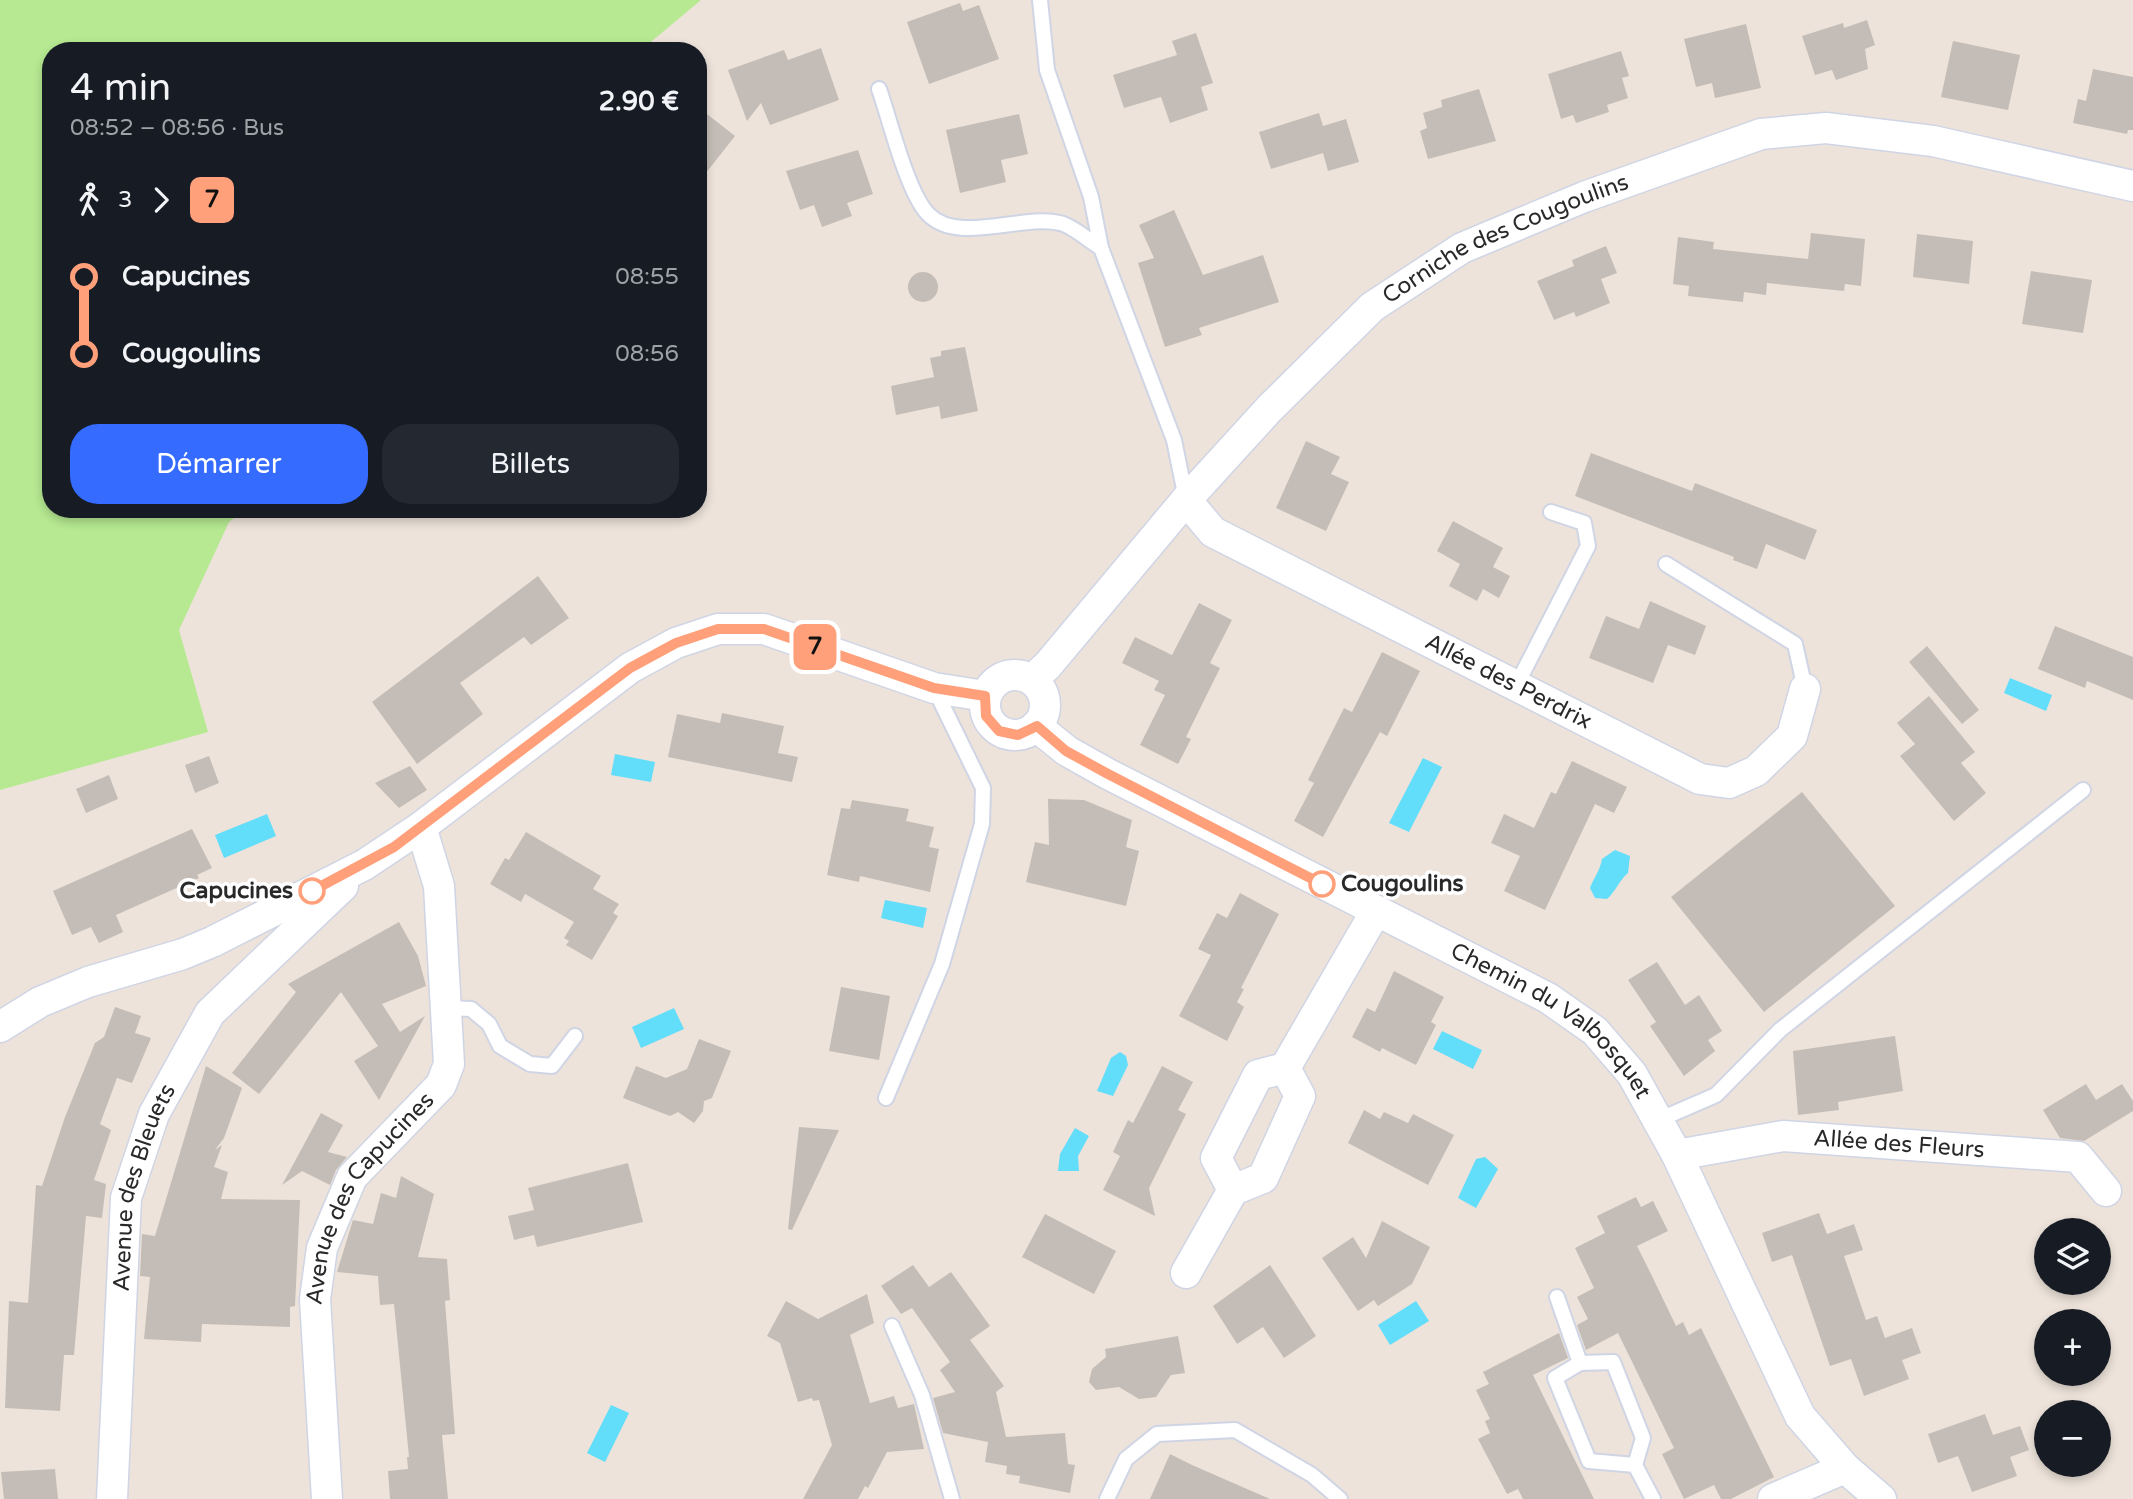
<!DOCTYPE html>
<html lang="fr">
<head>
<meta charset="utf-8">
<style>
	body { margin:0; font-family:"Varela Round",sans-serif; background:#242831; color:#f1f3f6; height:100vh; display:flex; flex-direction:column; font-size:26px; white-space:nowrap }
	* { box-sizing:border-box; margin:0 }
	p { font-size:23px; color:#9ea1a6 }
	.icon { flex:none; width:38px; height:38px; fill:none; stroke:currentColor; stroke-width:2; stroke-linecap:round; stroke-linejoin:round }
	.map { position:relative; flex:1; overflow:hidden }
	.panel { position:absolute; left:42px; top:42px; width:665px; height:476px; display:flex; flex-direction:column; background:#171b24; border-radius:28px; box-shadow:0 4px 10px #0003 }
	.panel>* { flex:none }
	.badge { padding:0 14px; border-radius:10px; font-size:24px; line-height:46px }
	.tools { position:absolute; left:2034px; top:1218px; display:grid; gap:14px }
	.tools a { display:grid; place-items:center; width:77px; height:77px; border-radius:50%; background:#171b24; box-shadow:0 4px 10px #0003; font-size:35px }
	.map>.badge { position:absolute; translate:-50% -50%; box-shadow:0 0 0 4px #fff }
	.legs { display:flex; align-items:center; gap:10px; height:77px; padding:0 28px; font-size:23px }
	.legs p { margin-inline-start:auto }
	.head { display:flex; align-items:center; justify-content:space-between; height:119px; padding:0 28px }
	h1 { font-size:38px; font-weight:600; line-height:52px }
	.button { display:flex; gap:14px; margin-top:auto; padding:14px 28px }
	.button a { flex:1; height:80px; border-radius:28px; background:#356bff; color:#fff; font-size:28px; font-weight:600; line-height:80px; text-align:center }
	.button a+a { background:#242831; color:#f1f3f6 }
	ul { padding:0 28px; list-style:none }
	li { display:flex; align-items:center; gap:24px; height:77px; font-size:26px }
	li i { display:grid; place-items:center; width:10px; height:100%; margin:0 9px; background:currentColor }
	li i::after { content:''; width:18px; height:18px; margin:-9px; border:5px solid; border-radius:50%; background:#171b24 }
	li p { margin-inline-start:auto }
	li:first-child i { background:linear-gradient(#0000 50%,currentColor 0) }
	li:last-child i { background:linear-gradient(currentColor 50%,#0000 0) }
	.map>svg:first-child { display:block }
</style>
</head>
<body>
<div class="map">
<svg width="2133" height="1499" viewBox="0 0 2133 1499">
	<rect width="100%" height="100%" fill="#ede3da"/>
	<!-- green -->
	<path fill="#b6e991" d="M0,0h701l-61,51h-589v458h195l-17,13 -50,108 29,102 -208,58z"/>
	<!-- water -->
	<g fill="#62ddfa">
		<path d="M2010,678l42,17 -6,16 -42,-18z"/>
		<path d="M615,754l40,8 -4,20 -40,-7z"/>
		<path d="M1423,758l19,9 -33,65 -20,-9z"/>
		<path d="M267,814l9,22 -52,22 -9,-23z"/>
		<path d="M1615,850l15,6 -2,17c-10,9 -12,18 -21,26l-12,-1 -5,-10c4,-11 10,-17 12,-29z"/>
		<path d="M885,900l42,8 -4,20 -42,-10z"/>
		<path d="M674,1008l10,21 -43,19 -9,-21z"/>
		<path d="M1442,1031l40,19 -9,19 -40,-20z"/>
		<path d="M1120,1052l6,4 2,9 -15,31 -16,-5 14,-33z"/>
		<path d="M1075,1128l14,8 -11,20 1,15h-21l2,-17z"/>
		<path d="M1485,1157l13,12 -22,39 -18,-10 18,-39z"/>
		<path d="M1416,1301l13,20 -39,24 -12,-20z"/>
		<path d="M611,1405l18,8 -24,49 -18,-9z"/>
	</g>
	<!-- building -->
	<g fill="#c4bdb7">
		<path d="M960,3l3,8 16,-6 20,54 -70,25 -22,-62z"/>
		<path d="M1867,20l8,25 -10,4 3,20 -32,11 -4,-10 -17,5 -13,-39 41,-13 1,5z"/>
		<path d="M1746,24l15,64 -46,10 -3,-15 -16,4 -12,-48z"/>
		<path d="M1196,33l17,50 -12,4 7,23 -38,13 -9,-26 -37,11 -11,-33 64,-20 -5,-14z"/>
		<path d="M1953,41l67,14 -12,55 -67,-13z"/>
		<path d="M821,48l18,52 -69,25 -9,-22 -14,18 -19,-51 56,-20 4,10z"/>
		<path d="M1621,51l8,25 -7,2 6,20 -21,7 2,7 -33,11 -3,-8 -12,4 -13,-45z"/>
		<path d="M2093,69l40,8v53h-5l-1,4 -54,-11 5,-24 8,2z"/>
		<path d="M1479,89l17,52 -68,18 -8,-28 7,-3 -4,-15 19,-6 -1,-7z"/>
		<path d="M698,107l37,29 -37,47z"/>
		<path d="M1319,113l4,13 23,-7 13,43 -31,9 -5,-18 -52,16 -12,-37z"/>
		<path d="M1019,114l9,40 -27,6 5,22 -46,11 -14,-63z"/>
		<path d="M858,150l15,44 -26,9 5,13 -30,11 -8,-22 -14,5 -14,-39z"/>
		<path d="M1174,210l29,65 60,-20 16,47 -80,26 3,7 -37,12 -27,-84 16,-5 -15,-33z"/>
		<path d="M1811,233l54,6 -4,47 -16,-2 -1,7 -77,-8 -1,12 -22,-3 -1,10 -55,-6 1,-10 -16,-2 5,-47 36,5 -1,7 95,10z"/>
		<path d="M1917,234l56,7 -4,43 -56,-7z"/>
		<path d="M1606,246l11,27 -16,6 9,24 -34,14 -2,-5 -20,8 -17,-39 37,-15 -2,-6z"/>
		<path d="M2031,271l61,9 -9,53 -61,-9z"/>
		<circle cx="923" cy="287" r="15"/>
		<path d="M965,347l13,64 -37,8 -2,-13 -43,9 -5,-29 43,-9 -4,-19 11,-2v-5z"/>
		<path d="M1306,441l34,16 -9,17 18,8 -23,49 -50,-23z"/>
		<path d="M1591,453l101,38 3,-8 122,47 -12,30 -39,-16 -9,25 -24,-9 1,-3 -159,-61z"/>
		<path d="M1453,521l50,27 -10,19 17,9 -11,22 -16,-9 -6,12 -28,-15 11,-22 -23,-13z"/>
		<path d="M538,576l31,42 -38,27 -7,-8 -64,46 23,31 -66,50 -45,-62z"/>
		<path d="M1650,601l56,25 -11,29 -27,-10 -15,38 -64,-25 17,-42 33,13z"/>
		<path d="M1199,603l33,17 -22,43 10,5 -34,69 5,2 -13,25 -38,-19 25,-50 -11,-5 5,-9 -37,-18 13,-26 37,18z"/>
		<path d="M2055,626l78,31v43l-46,-19 -2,7 -47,-19z"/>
		<path d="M1927,646l52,64 -17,14 -53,-62z"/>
		<path d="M1382,652l38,19 -33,65 -7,-4 -57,105 -29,-16 20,-38 -6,-3 36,-72 8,4z"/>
		<path d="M1929,696l46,56 -14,11 25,30 -32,28 -54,-65 15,-12 -18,-21z"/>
		<path d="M722,713l62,13 -6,27 20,4 -6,25 -124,-25 9,-43 43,9z"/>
		<path d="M209,756l10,27 -24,10 -10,-28z"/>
		<path d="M1572,761l55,26 -13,26 -19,-9 -50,106 -41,-19 16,-35 -29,-13 13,-29 30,14 17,-36 5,2z"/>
		<path d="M410,766l17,24 -28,18 -24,-25z"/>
		<path d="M109,775l9,24 -32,14 -10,-24z"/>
		<path d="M1802,792l93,114 -131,106 -93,-115z"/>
		<path d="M1048,799l36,1 48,20 -6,27 13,4 -13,55 -100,-24 9,-40 14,3z"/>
		<path d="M852,800l57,9 -3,12 28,6 -5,20 10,2 -9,43 -70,-16 -1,6 -32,-7 14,-67 9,1z"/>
		<path d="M192,829l20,39 -15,7 2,3 -83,37 7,17 -24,11 -8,-16 -19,8 -19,-44z"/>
		<path d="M526,832l75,44 -8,13 26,15 -6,9 5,3 -26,44 -26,-15 3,-4 -5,-3 10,-16 -49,-28 -4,8 -31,-18 15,-26 4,2z"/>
		<path d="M1240,893l39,21 -38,74 3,1 -7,13 7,5 -17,34 -48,-25 32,-61 -13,-6 19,-36 10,5z"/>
		<path d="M399,922l19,34 8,30 -44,18 18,28 25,-16 -46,84 -25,-39 24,-15 -37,-54 -82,102 -27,-21 64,-81 -8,-8z"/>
		<path d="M1657,962l28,43 14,-10 23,36 -14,9 7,11 -31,25 -34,-50 6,-4 -28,-42z"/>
		<path d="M1394,971l50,26 -13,25 5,3 -20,40 -34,-17 -2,4 -28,-15 15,-29 8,4z"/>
		<path d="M841,987l49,9 -11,64 -50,-9z"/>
		<path d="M115,1007l26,9 -6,17 16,5 -19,45 -15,-5 -17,46 11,6 -17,50 12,4 -4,34 -16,-2 -12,139h-10l-4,56 -55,-3 4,-107 19,2 8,-118 6,1 23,-69 30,-74 9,-6z"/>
		<path d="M1895,1036l8,55 -65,11 1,8 -41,5 -5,-64z"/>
		<path d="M699,1039l32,12 -19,47 -8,3 -1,10 -9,12 -16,-11 -8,4 -47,-18 13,-32 30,12 21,-9z"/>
		<path d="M206,1066l36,22 -18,50 -9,12 7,-5 -8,22 14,5 -7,27 79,1 -5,106 -5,1v20l-88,-3 -1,18 -57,-3 6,-62 -10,-1 2,-42 13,2z"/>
		<path d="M1162,1066l31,16 -15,28 8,4 -37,74 6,28 -52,-26 17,-34 -7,-4 15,-32 5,3z"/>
		<path d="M2086,1084l10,16 26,-16 11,17v10l-49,30 -24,-3 -17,-28z"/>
		<path d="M1364,1110l16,9 4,-7 24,11 5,-9 41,21 -26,50 -80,-42z"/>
		<path d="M321,1113l22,12 -15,27 19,5 -11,13 -6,15 -28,-14 -20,14z"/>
		<path d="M799,1127l40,3 -47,100 -4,-1z"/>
		<path d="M628,1163l15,59 -106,25 -3,-12 -20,5 -6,-24 26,-6 -6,-22z"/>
		<path d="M401,1176l33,18 -16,63 29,2 3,41 -5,1 10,133 -13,1 6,64h-58l-2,-28 20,-2 -1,-12h2l-15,-153 -14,1 -2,-29 -41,-4 16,-52 20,4 8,-31 15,5z"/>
		<path d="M1636,1197l5,10 12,-6 15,30 -31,15 14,28 25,52 7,-4 6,13 12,-7 73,149 -43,22h-10l-7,-14 -30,14 -22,-45 12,-6 -56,-115 -32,17 -9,-25 11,-6 -11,-22 17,-9 -19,-40 30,-15 -8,-17z"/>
		<path d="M1819,1213l8,21 27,-10 9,26 -19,6 22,64 11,-4 8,22 27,-10 9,25 -19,7 7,19 -45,17 -13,-37 -21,7 -38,-111 -20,7 -10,-29z"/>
		<path d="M1045,1214l71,37 -22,43 -72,-37z"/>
		<path d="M1382,1221l48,26 -18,37 -34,22 -4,-6 -16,11 -36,-53 31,-21 13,21z"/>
		<path d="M913,1265l16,22 22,-15 39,54 -20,14 34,46 -8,6 10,45 59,-4 3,31 7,1 -5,28 -51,-10 1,-7 -14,-2 1,-8 -22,-4 3,-20 -45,-9 -10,-35 22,-6 -15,-22 10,-8 -38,-54 -11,6 -20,-28z"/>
		<path d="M1270,1265l46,71 -32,22 -21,-31 -26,17 -24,-38z"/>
		<path d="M867,1294l7,29 -24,12 20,68 24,-7 4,12 16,-4 10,45 -37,3 -19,36 -3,-2 -7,13h-55l29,-54 -13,-45 -6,1 -1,-3 -14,4 -18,-59 -13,-7 19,-35 32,18z"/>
		<path d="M1559,1333l9,25 -35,17 61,124h-71l-5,-10 -11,5 -29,-55 12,-6 -5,-12 5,-2 -14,-29 13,-6 -6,-12z"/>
		<path d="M1178,1336l7,37 -14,2 -15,22 -17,2 -20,-12 -23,3 -7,-8 3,-13 14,-12 -1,-8z"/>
		<path d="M1985,1414l8,21 27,-9 9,24 -19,7 7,19 -45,16 -14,-36 -20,7 -10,-29z"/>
		<path d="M1170,1454l22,11 78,34h-120z"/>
		<path d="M55,1469l3,30h-54l-3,-27z"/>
	</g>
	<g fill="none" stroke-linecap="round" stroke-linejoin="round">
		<defs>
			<g id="service">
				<path d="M1040,0l7,70 44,127 10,51 73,192 12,59"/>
				<path d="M879,89c11,31 28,103 49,125 30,31 93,0 132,9 13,3 29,18 41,25"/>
				<path d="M1666,564l129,80 10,45"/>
				<path d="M1516,686l72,-140 -4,-23 -33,-11"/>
				<path d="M446,1008l25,1 18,15 11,22 30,18 22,2 23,-30"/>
				<path d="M886,1098l56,-134 40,-140 1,-36 -49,-100"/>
				<path d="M1656,1121l60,-26 64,-65 303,-240"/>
				<path d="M1557,1297l23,66 -25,15 34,83 46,4 18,34"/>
				<path d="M892,1326l30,69 30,104"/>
				<path d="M1580,1363l33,-1 30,76 -8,27"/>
				<path d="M1107,1499l19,-40 31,-25 78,-4 77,45 28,24"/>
			</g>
			<g id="minor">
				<path id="s1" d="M1186,500l27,32 487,247 29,4 27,-12 36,-35 13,-47"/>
				<circle cx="1015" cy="705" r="30"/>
				<path id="s2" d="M1032,680l16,-15 138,-165 83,-91 103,-102 90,-59 122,-51 177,-63 65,-6 107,13 200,45"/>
				<path id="s3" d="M1036,726l31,25 41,23 440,224 47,33 37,43 45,81 123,261 45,52 36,31"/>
				<path d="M0,1027l40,-25 48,-20 95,-28 29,-12 152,-77 57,-38 209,-159 46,-25 42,-14h46l170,59 51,8"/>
				<path d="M1285,1068l15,28 -37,82 -30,12 -17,-32 42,-83 27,-7 91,-157"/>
				<path id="s4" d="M1677,1155l106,-19 295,21 28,34"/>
				<path d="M1186,1273l47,-83"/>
				<path id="s5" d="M112,1499l14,-301 28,-84 56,-101 133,-127"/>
				<path id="s6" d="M327,1499l-12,-200 7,-51 30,-71 89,-92 8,-21 -10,-178 -18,-59"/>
				<path d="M1773,1499l72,-31"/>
			</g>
		</defs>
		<!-- service casing -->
		<use href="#service" stroke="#cfd5e4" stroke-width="18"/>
		<!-- minor casing -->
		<use href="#minor" stroke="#cfd5e4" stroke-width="33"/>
		<!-- service -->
		<use href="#service" stroke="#fff" stroke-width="14"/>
		<!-- minor -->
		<use href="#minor" stroke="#fff" stroke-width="30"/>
	</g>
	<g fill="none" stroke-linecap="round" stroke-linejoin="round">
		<defs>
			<path id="line-1" d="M312,891l82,-44 236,-179 46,-25 42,-14h46l170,59 51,8 1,20 13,15 19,4 19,-9 29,25 42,23 214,110"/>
		</defs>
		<!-- line-1 casing -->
		<use href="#line-1" stroke="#fff" stroke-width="16"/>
		<!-- line-1 -->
		<use href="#line-1" stroke="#ffa07a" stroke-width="10"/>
	</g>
	<!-- markers -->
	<g fill="#fff" stroke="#ffa07a" stroke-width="3.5">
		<circle cx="1322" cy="884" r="12"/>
		<circle cx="312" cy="891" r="12"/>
	</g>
	<g text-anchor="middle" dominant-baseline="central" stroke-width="7" stroke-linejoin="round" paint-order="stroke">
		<!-- street labels -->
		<g font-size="23" fill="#292929" stroke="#fff">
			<text stroke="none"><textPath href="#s2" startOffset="656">Corniche des Cougoulins</textPath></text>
			<text stroke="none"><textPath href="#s1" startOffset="373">Allée des Perdrix</textPath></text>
			<text stroke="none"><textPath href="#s3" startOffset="597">Chemin du Valbosquet</textPath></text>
			<text stroke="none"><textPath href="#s4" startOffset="224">Allée des Fleurs</textPath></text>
			<text stroke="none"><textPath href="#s5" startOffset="315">Avenue des Bleuets</textPath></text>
			<text stroke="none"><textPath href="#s6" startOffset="318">Avenue des Capucines</textPath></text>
		</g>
		<!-- stop labels -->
		<g font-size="23" font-weight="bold" fill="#292929" stroke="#fff" text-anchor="start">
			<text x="1341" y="884">Cougoulins</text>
			<text x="293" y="891" text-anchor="end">Capucines</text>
		</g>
	</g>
</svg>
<div class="tools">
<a><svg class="icon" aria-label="layers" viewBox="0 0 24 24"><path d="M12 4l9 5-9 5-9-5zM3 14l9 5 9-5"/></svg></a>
<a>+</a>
<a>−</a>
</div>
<b class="badge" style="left:815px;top:647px;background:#ffa07a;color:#111">7</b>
<section class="panel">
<div class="head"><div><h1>4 min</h1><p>08:52 – 08:56 · Bus</p></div><b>2.90 €</b></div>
<div class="legs"><svg class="icon" aria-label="walk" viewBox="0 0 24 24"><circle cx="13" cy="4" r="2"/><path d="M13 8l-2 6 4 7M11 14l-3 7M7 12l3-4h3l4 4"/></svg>3<svg class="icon" aria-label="forward" viewBox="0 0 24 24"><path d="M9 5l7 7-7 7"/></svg><b class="badge" style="background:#ffa07a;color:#111">7</b></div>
<ul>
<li><i style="color:#ffa07a"></i><b>Capucines</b><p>08:55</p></li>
<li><i style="color:#ffa07a"></i><b>Cougoulins</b><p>08:56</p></li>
</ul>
<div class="button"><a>Démarrer</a><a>Billets</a></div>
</section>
</div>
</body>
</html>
